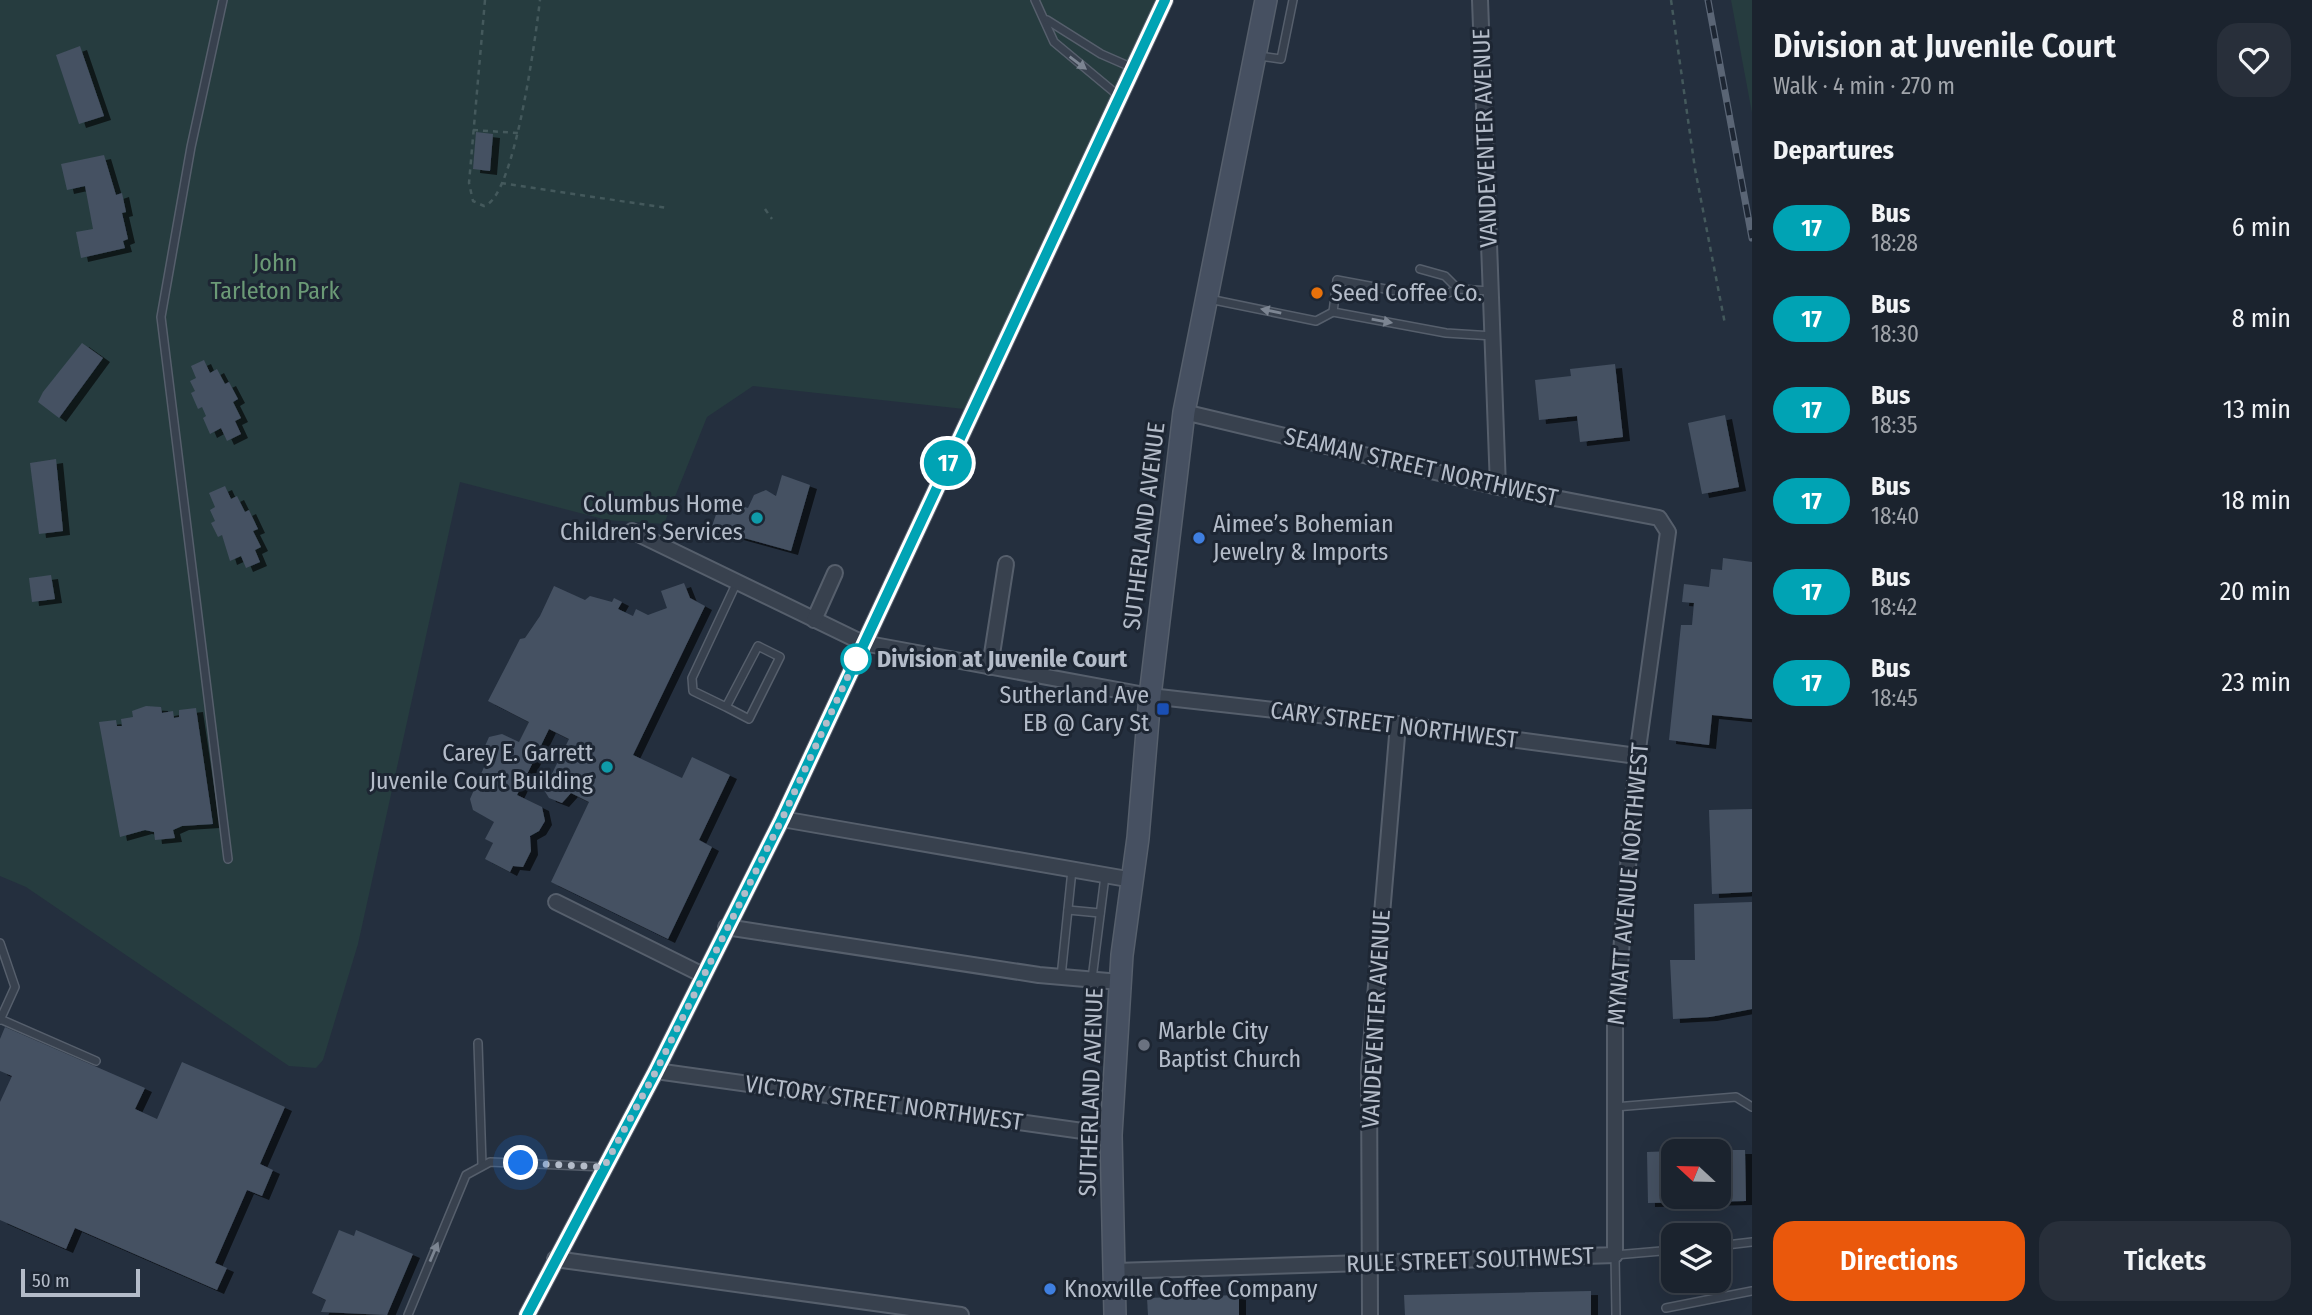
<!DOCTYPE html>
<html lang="en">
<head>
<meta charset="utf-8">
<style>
	body { margin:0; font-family:"Fira Sans Condensed",sans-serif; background:#282f3a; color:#f1f3f6; height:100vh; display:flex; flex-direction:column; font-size:26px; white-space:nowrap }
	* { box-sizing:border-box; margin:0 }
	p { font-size:23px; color:#a0a4aa }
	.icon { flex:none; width:38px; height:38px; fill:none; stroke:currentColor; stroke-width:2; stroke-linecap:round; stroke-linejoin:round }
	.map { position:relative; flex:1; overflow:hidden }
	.sheet { display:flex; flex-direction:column; background:#1b232e; width:560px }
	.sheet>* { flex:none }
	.badge { padding:0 14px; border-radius:23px; font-size:24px; line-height:46px }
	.needle { width:46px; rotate:292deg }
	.controls { position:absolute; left:1661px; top:1139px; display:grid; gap:14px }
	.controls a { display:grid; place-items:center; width:70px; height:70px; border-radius:14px; background:#1b232e; box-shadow:0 7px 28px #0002,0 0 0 2px #39404a; font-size:35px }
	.scale { position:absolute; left:21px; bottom:18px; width:119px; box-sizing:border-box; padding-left:7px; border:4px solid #b4bcc9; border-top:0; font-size:19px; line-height:24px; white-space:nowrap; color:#b4bcc9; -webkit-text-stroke:5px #1d2633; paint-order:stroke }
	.you { position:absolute; width:35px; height:35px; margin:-18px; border:5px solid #fff; border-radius:50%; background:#1a73e8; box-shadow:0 0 0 10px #1a73e833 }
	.map>.badge { position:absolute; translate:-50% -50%; box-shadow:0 0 0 4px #fff }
	h2 { padding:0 21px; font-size:26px; line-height:63px }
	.round { display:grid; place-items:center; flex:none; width:74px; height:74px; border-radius:21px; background:#282f3a }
	.summary { display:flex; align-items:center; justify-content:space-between; height:119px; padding:0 21px }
	h1 { font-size:33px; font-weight:600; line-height:52px }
	.action { display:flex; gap:14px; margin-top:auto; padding:14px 21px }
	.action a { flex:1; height:80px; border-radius:21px; background:#ea580c; color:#fff; font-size:28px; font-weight:600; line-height:80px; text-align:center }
	.action a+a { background:#282f3a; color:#f1f3f6 }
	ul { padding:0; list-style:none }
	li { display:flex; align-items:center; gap:21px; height:91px; padding:0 21px }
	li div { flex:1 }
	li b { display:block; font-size:26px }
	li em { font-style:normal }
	li .badge { min-width:77px; font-weight:700; text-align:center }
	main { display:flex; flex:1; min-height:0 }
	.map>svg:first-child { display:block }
</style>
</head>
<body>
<main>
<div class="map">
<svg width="1752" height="1315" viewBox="0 0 1752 1315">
	<defs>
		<filter id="shadow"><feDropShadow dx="7" dy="4" stdDeviation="0" flood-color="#0009"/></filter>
	</defs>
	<rect width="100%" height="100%" fill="#242f3e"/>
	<!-- green -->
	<g fill="#263c3f">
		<path d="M0,0h1156l-192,409 -211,-23 -46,31 -43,107 -57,-4 -147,-38 -102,462 -35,116 -7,8 -27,-2 -263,-179 -26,-11z"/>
		<path d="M1731,0h21v113z"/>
	</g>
	<!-- building -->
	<g fill="#455162" filter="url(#shadow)">
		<path d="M80,46l24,70 -25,8 -23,-69z"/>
		<path d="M476,132l17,2 -3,37 -17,-2z"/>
		<path d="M104,155l12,40 6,-2 4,19 -4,1 6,26 -5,2 2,7 -44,10 -5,-26 17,-3 -8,-43 -18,4 -6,-26z"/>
		<path d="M82,343l21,15 -44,60 -21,-16 5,-10z"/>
		<path d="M204,360l6,13 7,-4 8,15 4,-2 9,17 -5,3 8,16 -6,3 6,13 -14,7 -6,-13 -11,6 -7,-16 3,-2 -4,-9 -4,2 -7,-16 4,-2 -5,-10 6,-3 -5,-12z"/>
		<path d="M1615,364l8,73 -43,5 -3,-26 -38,4 -4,-40 36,-4 -1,-7z"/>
		<path d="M1725,415l14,72 -37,7 -14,-71z"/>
		<path d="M56,459l7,72 -24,3 -9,-71z"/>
		<path d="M782,475l28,10 -19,66 -80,-22 10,-29 27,8 6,-13 12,-5 10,6z"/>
		<path d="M225,486l6,13 6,-3 8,16 4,-2 9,19 -5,2 8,16 -6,3 5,12 -14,6 -5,-12 -11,5 -8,-26 -4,2 -7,-14 4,-2 -5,-11 5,-3 -6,-14z"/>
		<path d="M1723,558l29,4v157l-40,-4 -3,30 -40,-5 12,-115h11l2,-22 -12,-1 2,-18 25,3 2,-18 11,1z"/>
		<path d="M51,575l4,24 -23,3 -3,-24z"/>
		<path d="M684,583l6,15 15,8 -72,149 49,23 10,-21 38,18 -31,65 13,7 -44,92 -117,-57 38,-80 -18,-9 -9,10 -13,-5 -5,-8 25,-51 -20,-10 -32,66 25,12 3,14 -6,10 -9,5 1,15 -8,16 -10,-1 -3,6 -25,-13 8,-16 -8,-4 9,-17 -21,-12 -3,-11 18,-41 -7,-3 8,-18 13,-3 17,8 10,-20 -41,-21 32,-62 5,-1 15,-22 14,-30 31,14 5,-4 22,6 2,-4 8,4 -4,7 15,7 3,-7 12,6 19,-7 -6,-17z"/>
		<path d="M146,706l15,1 1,6 11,-2 1,7 5,-1v-7l17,-2 17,116 -31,2 -9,4 2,8 -20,2 -1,-8 -9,-2 -25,7 -21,-115 17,-2 1,6h5l-1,-7 12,-2 -1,-6z"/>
		<path d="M1752,809v83l-40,2 -3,-84z"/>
		<path d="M1752,902v107l-42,8 -37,2 -3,-59h25l-1,-56z"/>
		<path d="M5,1027l140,61 -10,21 22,10 25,-57 103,45 -25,57 13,6 -11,26 -15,-6 -32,73 12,5 -10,22 -142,-62 -9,21 -66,-29v-118l12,-26 -12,-5v-32z"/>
		<path d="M1718,1150h27l1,51 -98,2 -1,-51 26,-1v46h45z"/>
		<path d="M339,1230l15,6 2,-6 57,24 -26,61 -66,-3 5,-12 -14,-7z"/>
		<path d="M1591,1291v24h-186l-1,-20z"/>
		<path d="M1239,1295v20h-91l-1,-17z"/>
	</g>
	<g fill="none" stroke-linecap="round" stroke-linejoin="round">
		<defs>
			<g id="lane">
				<path d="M223,0l-32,147 -30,170 67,542"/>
				<path d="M1035,0l19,42 66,55"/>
				<path d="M1047,20l54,34 32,14"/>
				<path d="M1259,56l22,3 12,-59"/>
				<path d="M1420,269l25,7 13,13"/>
				<path d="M1490,291l-32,-2 -17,7h-18l-86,-16 -4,32 113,21 47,3"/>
				<path d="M1209,299l107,22 17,-9"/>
				<path d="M726,707l23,12 31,-62 -22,-11 -32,61 -33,-16 -1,-13 44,-94"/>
				<path d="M1068,910l32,3"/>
				<path d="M0,943l15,44 -15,33"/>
				<path d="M1061,977l11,-107"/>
				<path d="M1092,979l13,-103"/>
				<path d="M0,1019l96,42"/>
				<path d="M478,1043l4,122"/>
				<path d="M1615,1107l121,-10 16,10"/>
				<path d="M1718,1246l34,-4"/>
				<path d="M1666,1308l86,-17"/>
				<path d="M408,1315l58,-140 24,-13 114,5"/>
				<path d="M1616,1315l-1,-60 58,-5"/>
			</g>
			<g id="street">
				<path d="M1480,0l18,487"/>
				<path d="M632,531l231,112 287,53 248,28 239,32"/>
				<path d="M814,620l21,-47"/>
				<path d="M990,667l16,-103"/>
				<path d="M782,819l351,61"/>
				<path d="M556,902l147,73"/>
				<path d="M726,927l313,48 81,7"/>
				<path d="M656,1071l455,64"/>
				<path d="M555,1259l406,56"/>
				<path d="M1115,1271l500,-16v-229l22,-270 31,-224 -9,-14 -161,-31 -314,-75"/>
				<path d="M527,1315l129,-244 126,-252 383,-819"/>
				<path d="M1370,1315l-1,-246 29,-345"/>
			</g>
			<path id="secondary" d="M1115,1315l-4,-180 11,-180 16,-117 12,-142 34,-284 82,-412"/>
		</defs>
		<!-- lane casing -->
		<use href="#lane" stroke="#565f6c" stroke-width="10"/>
		<!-- street casing -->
		<use href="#street" stroke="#565f6c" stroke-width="18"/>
		<!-- secondary casing -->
		<use href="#secondary" stroke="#565f6c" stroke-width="24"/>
		<!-- path -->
		<g stroke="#44595c" stroke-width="2.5" stroke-dasharray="5 5" stroke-linecap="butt">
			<path d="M485,0l-16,183 4,18 11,5c31,-8 52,-173 56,-206"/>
			<path d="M1671,0l24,169 30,155"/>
			<path d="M473,130l45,3"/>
			<path d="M501,183l166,25"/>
			<path d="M765,209l7,10"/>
		</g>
		<!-- lane -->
		<use href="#lane" stroke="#38414e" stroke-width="7"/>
		<!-- street -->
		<use href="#street" stroke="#38414e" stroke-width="14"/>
		<!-- secondary -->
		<use href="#secondary" stroke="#465061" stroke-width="21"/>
		<defs>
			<path id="rail" d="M1708,0l44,238"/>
		</defs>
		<!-- rail casing -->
		<use href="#rail" stroke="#5a6575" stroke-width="7"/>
		<!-- rail -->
		<use href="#rail" stroke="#1d2633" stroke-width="4.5" stroke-dasharray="13" stroke-linecap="butt"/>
	</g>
	<!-- one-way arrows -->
	<defs><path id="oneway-solid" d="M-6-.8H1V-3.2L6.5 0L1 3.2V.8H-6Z" transform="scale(1.75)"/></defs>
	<g fill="#7c8592">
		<use href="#oneway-solid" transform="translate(1078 63) rotate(37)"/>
		<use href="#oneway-solid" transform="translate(1271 311) rotate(-168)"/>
		<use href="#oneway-solid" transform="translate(1382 321) rotate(10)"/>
		<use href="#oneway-solid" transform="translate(434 1252) rotate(-67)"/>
	</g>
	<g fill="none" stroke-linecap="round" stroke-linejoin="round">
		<defs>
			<path id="line" d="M527,1315l129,-244 126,-252 383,-819"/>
		</defs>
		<!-- line casing -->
		<use href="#line" stroke="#fff" stroke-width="16"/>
		<!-- line -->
		<use href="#line" stroke="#00a3b4" stroke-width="10"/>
		<!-- walk -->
		<path stroke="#b4bcc9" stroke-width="7" stroke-dasharray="0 12.6" d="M521,1163l83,4 52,-96 126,-252 74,-160"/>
	</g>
	<!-- markers -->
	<circle fill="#e8710a" stroke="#1d2633" stroke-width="2.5" cx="1317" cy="293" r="7"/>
	<g fill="#0f9aa8" stroke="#1d2633" stroke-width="2.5">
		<circle cx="757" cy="518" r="7"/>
		<circle cx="607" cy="767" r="7"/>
	</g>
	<g fill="#3f7fe0" stroke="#1d2633" stroke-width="2.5">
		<circle cx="1199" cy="538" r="7"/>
		<circle cx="1050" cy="1289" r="7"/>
	</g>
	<circle fill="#fff" stroke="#00a3b4" stroke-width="3.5" cx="856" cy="659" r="14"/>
	<rect fill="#1a4fb4" stroke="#1d2633" stroke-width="2.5" x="1156" y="702" width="14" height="14" rx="3.5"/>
	<circle fill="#6b7280" stroke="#1d2633" stroke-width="2.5" cx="1144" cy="1045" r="7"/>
	<g text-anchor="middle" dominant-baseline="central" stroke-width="6" stroke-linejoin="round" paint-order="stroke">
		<!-- street labels -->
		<g font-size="24" fill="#b4bcc9" stroke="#1d2633">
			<text transform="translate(1485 138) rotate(-92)">VANDEVENTER AVENUE</text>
			<text transform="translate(1421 467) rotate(13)">SEAMAN STREET NORTHWEST</text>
			<text transform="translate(1144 526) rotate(-83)">SUTHERLAND AVENUE</text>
			<text transform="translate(1394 725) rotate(7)">CARY STREET NORTHWEST</text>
			<text transform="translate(1628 884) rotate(-85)">MYNATT AVENUE NORTHWEST</text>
			<text transform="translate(1376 1019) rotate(-87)">VANDEVENTER AVENUE</text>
			<text transform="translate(1091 1092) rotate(-88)">SUTHERLAND AVENUE</text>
			<text transform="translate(884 1103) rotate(8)">VICTORY STREET NORTHWEST</text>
			<text transform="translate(1470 1260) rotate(-2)">RULE STREET SOUTHWEST</text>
		</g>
		<!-- park labels -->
		<g font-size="24" fill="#6b9a76" stroke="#1d2633">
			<text x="275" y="263">John<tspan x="275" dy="28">Tarleton Park</tspan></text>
		</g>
		<!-- poi labels -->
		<g font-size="24" fill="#b4bcc9" stroke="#1d2633" text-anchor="start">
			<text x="1331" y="293">Seed Coffee Co.</text>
			<text x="743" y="504" text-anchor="end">Columbus Home<tspan x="743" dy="28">Children's Services</tspan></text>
			<text x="1213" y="524">Aimee’s Bohemian<tspan x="1213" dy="28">Jewelry &amp; Imports</tspan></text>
			<text x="1149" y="695" text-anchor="end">Sutherland Ave<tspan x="1149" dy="28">EB @ Cary St</tspan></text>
			<text x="593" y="753" text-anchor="end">Carey E. Garrett<tspan x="593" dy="28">Juvenile Court Building</tspan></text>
			<text x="1158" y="1031">Marble City<tspan x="1158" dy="28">Baptist Church</tspan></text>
			<text x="1064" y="1289">Knoxville Coffee Company</text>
		</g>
		<!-- stop labels -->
		<g font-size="24" font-weight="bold" fill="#b4bcc9" stroke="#1d2633" text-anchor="start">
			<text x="877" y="659">Division at Juvenile Court</text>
		</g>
	</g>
</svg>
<div class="controls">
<a><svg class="needle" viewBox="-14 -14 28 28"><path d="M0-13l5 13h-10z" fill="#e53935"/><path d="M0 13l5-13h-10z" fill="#a0a4aa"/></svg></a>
<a><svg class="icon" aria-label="layers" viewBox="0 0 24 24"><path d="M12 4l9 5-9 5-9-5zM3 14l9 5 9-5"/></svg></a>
</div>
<div class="scale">50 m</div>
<div class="you" style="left:521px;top:1163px"></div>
<b class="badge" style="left:948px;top:463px;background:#00a3b4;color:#fff">17</b>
</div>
<section class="sheet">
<div class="summary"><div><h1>Division at Juvenile Court</h1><p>Walk · 4 min · 270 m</p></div><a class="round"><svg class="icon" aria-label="heart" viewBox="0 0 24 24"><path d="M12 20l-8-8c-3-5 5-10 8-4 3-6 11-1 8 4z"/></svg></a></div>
<h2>Departures</h2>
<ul>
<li><span class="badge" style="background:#00a3b4;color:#fff">17</span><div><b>Bus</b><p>18:28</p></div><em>6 min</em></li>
<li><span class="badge" style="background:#00a3b4;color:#fff">17</span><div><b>Bus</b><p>18:30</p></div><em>8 min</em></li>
<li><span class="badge" style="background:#00a3b4;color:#fff">17</span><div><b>Bus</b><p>18:35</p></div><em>13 min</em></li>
<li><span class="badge" style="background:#00a3b4;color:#fff">17</span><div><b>Bus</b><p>18:40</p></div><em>18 min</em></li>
<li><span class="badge" style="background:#00a3b4;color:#fff">17</span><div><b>Bus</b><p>18:42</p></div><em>20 min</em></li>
<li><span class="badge" style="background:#00a3b4;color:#fff">17</span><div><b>Bus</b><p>18:45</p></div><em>23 min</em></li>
</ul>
<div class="action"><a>Directions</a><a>Tickets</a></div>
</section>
</main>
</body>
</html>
